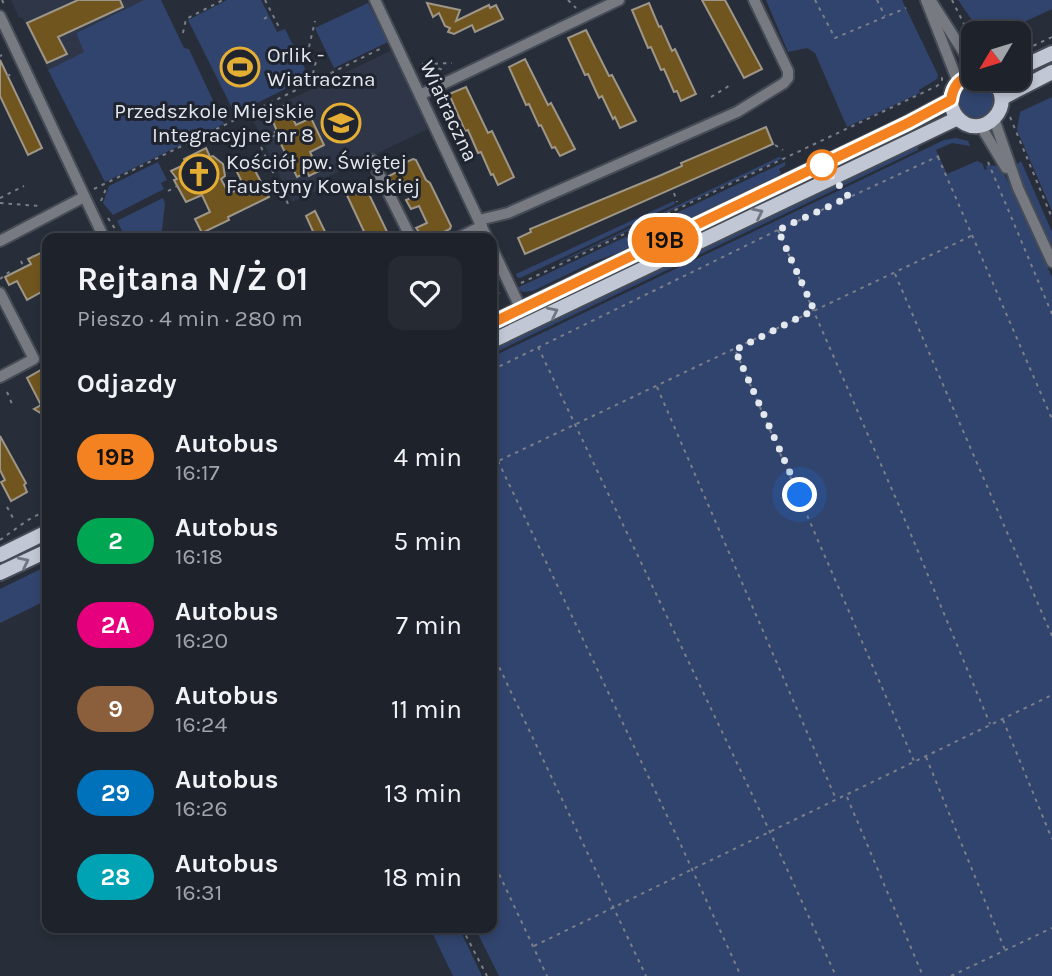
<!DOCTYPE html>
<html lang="pl">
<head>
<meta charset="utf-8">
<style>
	body { margin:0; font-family:Karla,sans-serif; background:#262a33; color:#f1f3f6; height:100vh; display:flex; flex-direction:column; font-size:26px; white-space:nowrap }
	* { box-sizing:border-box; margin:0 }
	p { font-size:23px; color:#a1a4a9 }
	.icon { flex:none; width:38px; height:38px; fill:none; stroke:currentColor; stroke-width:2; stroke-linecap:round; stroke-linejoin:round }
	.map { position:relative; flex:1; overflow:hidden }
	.sheet { position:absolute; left:42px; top:233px; width:455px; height:700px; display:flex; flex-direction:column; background:#1e222b; border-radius:14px; box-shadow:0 4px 10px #0003,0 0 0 2px #3c3f47 }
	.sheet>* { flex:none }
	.badge { padding:0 14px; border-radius:23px; font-size:24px; line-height:46px }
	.needle { width:46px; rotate:232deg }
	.buttons { position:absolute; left:961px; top:21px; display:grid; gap:14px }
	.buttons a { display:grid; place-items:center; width:70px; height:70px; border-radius:14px; background:#1e222b; box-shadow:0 4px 10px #0003,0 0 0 2px #3c3f47; font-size:35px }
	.you { position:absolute; width:35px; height:35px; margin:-18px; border:5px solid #fff; border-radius:50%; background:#1a73e8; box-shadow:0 0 0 10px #1a73e833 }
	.map>.badge { position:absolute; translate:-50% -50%; box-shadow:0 0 0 4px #fff }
	h2 { padding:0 35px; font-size:26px; line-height:63px }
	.round { display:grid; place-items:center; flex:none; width:74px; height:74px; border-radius:14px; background:#262a33 }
	.head { display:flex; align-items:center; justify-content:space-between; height:119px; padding:0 35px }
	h1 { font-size:33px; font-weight:700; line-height:52px }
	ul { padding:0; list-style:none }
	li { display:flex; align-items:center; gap:21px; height:84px; padding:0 35px }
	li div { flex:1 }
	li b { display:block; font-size:26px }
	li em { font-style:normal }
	li .badge { min-width:77px; font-weight:700; text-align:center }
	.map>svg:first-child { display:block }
</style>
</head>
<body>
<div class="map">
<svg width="1052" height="976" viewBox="0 0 1052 976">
	<rect width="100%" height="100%" fill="#282e39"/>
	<!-- built -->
	<g fill="#2e3647">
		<path d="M11,0h133l-68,33 9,19 -37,18 -26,-53 -3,1z"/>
		<path d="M392,50l38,78 -104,50 3,7 -37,17 -40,-84z"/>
	</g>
	<!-- green -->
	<g fill="#31446d">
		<path d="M144,0h17l23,48 5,1 35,75 -119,58 -57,-112 36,-18 -8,-19z"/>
		<path d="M227,0h34l16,32 8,-3 24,48 -74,37 -47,-94z"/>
		<path d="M766,0h136l36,75 -1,4 -18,11 1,3 -73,34 -32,-74 -8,-5 -19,4z"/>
		<path d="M958,0h94v9l-41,19 -6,5h-24z"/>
		<path d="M368,3l20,39 -54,26 -19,-40z"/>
		<circle cx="976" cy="99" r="18"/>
		<path d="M1052,97v114l-35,-81 3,-18z"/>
		<path d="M910,129l2,4 -420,202v-5z"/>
		<path d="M956,138l12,3 2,5 -18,-3 -16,7 11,24 30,-13 5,2 3,7 2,-1 -1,-4 13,1 13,22 40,89v699h-553l-24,-48h17v-571l452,-217z"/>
		<path d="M918,144v6l-426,204v-6z"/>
		<path d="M779,157l4,1 -224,105 2,-2z"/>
		<path d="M1021,161l31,71v17l-37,-83z"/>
		<path d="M158,162l9,18 -6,3 3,6 -51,26 -10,-12 6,-17z"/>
		<path d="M785,162v4l-6,3 2,4 -16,12 -126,60 -46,17 -60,29 -10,1 -6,-4z"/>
		<path d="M163,198l2,6 -4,34h-35l-9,-17z"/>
		<path d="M674,201l1,3 -155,74 -3,-1 -1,-3z"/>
		<path d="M47,566v34l-47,23v-34z"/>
		<path d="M430,928h29l23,48h-29z"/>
	</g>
	<!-- building -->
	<g fill="#70551e" stroke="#9e9688" stroke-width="2">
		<path d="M78,0h42l3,7 -65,30 9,17 -20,9 -20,-40z"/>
		<path d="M702,0h23l37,69 -18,9z"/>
		<path d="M427,3l33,7 -4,11 33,-16 1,3 6,-3 7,14 -28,13 -3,-7 -18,9 -6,-2 2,-4 -5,-2 -6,-13 -6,4z"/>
		<path d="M649,3l10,24 2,-1 11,25 3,-2 21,45 -15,7 -4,-10 -3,1 -10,-23 -3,1 -10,-23 -3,1 -16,-38z"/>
		<path d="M586,30l23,46 3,-1 24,46 -16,7 -5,-11 -2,2 -11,-23 -3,2 -11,-24 -3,1 -17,-37z"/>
		<path d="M525,59l23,46 3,-2 24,46 -15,7 -5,-9 -3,1 -11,-23 -2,1 -10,-22 -3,1 -17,-38z"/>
		<path d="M0,60l42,88 -14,7 -28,-59z"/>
		<path d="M466,87l22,46 4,-2 22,46 -16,8 -5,-11 -2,1 -10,-23 -3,1 -10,-23 -3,1 -16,-37z"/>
		<path d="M286,105l10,20 15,-7 13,27 -14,7 9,19 -10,5 -2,-4 -10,5 -22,-45 2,-1 -6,-14 8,-4 -1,-4z"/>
		<path d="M766,127l7,17 -248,110 -7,-16 13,-6 -1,-3 129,-53 23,-10 -1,-3z"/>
		<path d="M206,148l4,9 3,-1 10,8 2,12 -4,3 8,15 15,-8 -8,-16 15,-7 18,34 -41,20 1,3 -27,13 -7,-14 15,-7 -8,-17 -16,7 -12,-22 3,-1 -6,-8 15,-7 -2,-5z"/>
		<path d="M413,159l3,1 10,20 4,3 21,43 -1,3 -19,9h-10l-2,-6 -3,-4 11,-5 -8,-17 -8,3 -5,-9 5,-2 -8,-17 -10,4 -4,-9 10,-5 -3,-4z"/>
		<path d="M357,183l1,2 4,-2 4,5 24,50h-23l-22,-47z"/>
		<path d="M315,211l13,27h-12l-10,-22z"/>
		<path d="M47,250v39l-20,11 -10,-19 -8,4 -4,-8 26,-13 -3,-5z"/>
		<path d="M41,370l6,12v35l-13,-8 7,-4 -14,-27z"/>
		<path d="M0,436l26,47 -2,2 3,7 -16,9 -10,-19 4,-2 -5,-10z"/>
	</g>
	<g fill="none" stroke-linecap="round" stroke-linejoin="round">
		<defs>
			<g id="minor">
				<path d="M375,0l112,238"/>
				<path d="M926,0l32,82"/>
				<path d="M931,1l42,66"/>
				<path d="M0,16l104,222"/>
				<path d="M420,95l199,-95"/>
				<path d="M994,119l24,69 34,74"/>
				<path d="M980,125l26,43"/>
				<path d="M372,160l39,78"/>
				<path d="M479,220l29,-7 229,-101 47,-29 4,-5v-7l-34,-71"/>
				<path d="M458,238l24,-12"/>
				<path d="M0,241l84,-44"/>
				<path d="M492,248l29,61"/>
				<path d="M0,293l34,66 -34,18"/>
			</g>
			<g id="major">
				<path d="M1018,69l34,-16"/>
				<path d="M973,75c-11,3 -20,9 -22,21 -1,8 1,15 6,21 24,28 65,-14 33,-38"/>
				<path d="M1002,98l50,-26"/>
				<path d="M492,323l416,-200 43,-23"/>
				<path d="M492,341l466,-223"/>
				<path d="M0,555l47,-23"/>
				<path d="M0,573l47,-22"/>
			</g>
		</defs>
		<!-- minor casing -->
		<use href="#minor" stroke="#464c56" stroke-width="14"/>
		<!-- major casing -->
		<use href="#major" stroke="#464c56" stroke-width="18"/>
		<!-- path -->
		<g stroke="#7a7f88" stroke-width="2" stroke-dasharray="3.5 5" stroke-linecap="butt">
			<path d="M2,0l3,6"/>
			<path d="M265,0l14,27"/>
			<path d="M568,0l8,8"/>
			<path d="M815,0l20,38 71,-30"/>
			<path d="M877,0l8,16"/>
			<path d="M952,0l21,42"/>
			<path d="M264,19l3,-2"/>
			<path d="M183,33l3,-14 37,-19"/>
			<path d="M309,47l6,-26"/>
			<path d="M1018,53l34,-16"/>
			<path d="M0,56l2,-1"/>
			<path d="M422,64l22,6"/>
			<path d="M426,64l26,-1"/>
			<path d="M7,76l5,-2"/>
			<path d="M311,82l5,-21"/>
			<path d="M711,97l21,-13"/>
			<path d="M1010,117l42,101"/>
			<path d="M448,121l5,-4"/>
			<path d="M272,137l3,-2"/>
			<path d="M775,145l8,5"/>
			<path d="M261,147l29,61"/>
			<path d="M938,157l114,262"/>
			<path d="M988,162l64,152"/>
			<path d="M94,189l290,-142"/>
			<path d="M168,191l9,-5"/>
			<path d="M674,193l3,9"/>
			<path d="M0,198l24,-12"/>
			<path d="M101,201l6,-15"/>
			<path d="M0,203l39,3"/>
			<path d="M108,218l13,20"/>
			<path d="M778,230l119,271 93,223"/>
			<path d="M44,250h1"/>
			<path d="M32,256l1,1"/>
			<path d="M21,261l2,5"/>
			<path d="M895,274l157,362"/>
			<path d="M0,279l13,-10"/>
			<path d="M521,283l416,-197 5,-5v-6"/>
			<path d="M492,297l8,-4"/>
			<path d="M538,347l232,485 66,144"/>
			<path d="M736,352l178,409"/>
			<path d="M492,370l286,-140 161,-74"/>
			<path d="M657,387l179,412"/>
			<path d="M7,392l5,12"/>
			<path d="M498,461l182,382 61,133"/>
			<path d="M492,464l479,-228"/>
			<path d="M7,507l6,11"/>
			<path d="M0,540l28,-20 19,-10"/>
			<path d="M492,652l154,324"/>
			<path d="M1003,720l49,119"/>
			<path d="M926,757l79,193"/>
			<path d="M847,797l76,179"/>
			<path d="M492,859l55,117"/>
			<path d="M462,928l25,48"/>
			<path d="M534,946l518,-251"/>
			<path d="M951,976l101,-48"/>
		</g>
		<!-- minor -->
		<use href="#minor" stroke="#777a80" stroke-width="10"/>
		<!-- major -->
		<use href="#major" stroke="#c1c7d4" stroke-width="14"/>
	</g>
	<!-- one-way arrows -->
	<defs><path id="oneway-chevron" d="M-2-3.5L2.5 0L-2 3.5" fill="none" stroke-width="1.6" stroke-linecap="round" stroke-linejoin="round" transform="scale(1.75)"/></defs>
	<g stroke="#707682">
		<use href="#oneway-chevron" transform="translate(758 213) rotate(-26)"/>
		<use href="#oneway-chevron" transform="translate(553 312) rotate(-26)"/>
		<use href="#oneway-chevron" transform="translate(24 562) rotate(-26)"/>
	</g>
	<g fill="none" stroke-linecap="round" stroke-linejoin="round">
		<defs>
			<path id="line" d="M492,323l416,-200 43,-23c2,-14 8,-22 22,-25"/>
		</defs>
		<!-- line casing -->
		<use href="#line" stroke="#fff" stroke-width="16"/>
		<!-- line -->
		<use href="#line" stroke="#f58220" stroke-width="10"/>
		<!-- walk -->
		<path stroke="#e3e7ee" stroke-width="7" stroke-dasharray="0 12.6" d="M800,495l-65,-145 79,-40 -36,-80 71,-33 -27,-32"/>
	</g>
	<!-- icons -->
	<defs>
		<symbol id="stadium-ring" viewBox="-11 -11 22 22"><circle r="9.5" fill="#1f242f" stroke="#e4ae35" stroke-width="1.5"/><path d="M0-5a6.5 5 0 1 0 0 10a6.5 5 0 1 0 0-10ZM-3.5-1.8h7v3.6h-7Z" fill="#e4ae35"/></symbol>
		<symbol id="school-ring" viewBox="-11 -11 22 22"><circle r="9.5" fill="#1f242f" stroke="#e4ae35" stroke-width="1.5"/><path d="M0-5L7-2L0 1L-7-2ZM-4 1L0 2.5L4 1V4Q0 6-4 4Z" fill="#e4ae35"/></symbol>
		<symbol id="church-ring" viewBox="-11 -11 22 22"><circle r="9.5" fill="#1f242f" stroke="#e4ae35" stroke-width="1.5"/><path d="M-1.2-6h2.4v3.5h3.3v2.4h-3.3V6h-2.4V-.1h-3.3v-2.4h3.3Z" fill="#e4ae35"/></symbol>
	</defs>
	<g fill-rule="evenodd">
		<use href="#stadium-ring" x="218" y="45" width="44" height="44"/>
		<use href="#school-ring" x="319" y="101" width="44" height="44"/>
		<use href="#church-ring" x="177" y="152" width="44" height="44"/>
	</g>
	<!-- markers -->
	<circle fill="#fff" stroke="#f58220" stroke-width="3.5" cx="822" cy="165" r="14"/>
	<g text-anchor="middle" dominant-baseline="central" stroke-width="6" stroke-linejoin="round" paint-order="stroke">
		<!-- poi labels -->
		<g font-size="21" fill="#e3e7ee" stroke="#1f242f" text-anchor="start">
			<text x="267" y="55">Orlik -<tspan x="267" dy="24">Wiatraczna</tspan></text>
			<text x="314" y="111" text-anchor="end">Przedszkole Miejskie<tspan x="314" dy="24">Integracyjne nr 8</tspan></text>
			<text x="226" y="162">Kościół pw. Świętej<tspan x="226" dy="24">Faustyny Kowalskiej</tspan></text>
		</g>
		<!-- street labels -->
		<g font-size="21" fill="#e3e7ee" stroke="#1f242f">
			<text transform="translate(449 111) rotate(65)">Wiatraczna</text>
		</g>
	</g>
</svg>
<div class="buttons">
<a><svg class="needle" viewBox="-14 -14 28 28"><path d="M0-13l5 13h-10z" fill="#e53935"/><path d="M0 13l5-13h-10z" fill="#a1a4a9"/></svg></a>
</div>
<div class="you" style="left:800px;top:495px"></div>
<b class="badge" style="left:665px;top:240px;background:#f58220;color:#111">19B</b>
<section class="sheet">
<div class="head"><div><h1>Rejtana N/Ż 01</h1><p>Pieszo · 4 min · 280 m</p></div><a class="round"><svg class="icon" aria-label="heart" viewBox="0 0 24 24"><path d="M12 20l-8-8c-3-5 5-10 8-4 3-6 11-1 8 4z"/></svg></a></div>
<h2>Odjazdy</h2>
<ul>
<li><span class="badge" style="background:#f58220;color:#111">19B</span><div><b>Autobus</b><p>16:17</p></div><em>4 min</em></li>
<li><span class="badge" style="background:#00a651;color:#fff">2</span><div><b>Autobus</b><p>16:18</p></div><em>5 min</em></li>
<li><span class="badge" style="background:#e6007e;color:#fff">2A</span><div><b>Autobus</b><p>16:20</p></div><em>7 min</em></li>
<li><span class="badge" style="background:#8b5e3c;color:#fff">9</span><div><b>Autobus</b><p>16:24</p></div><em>11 min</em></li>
<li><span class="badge" style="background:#0072bc;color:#fff">29</span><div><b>Autobus</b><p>16:26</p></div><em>13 min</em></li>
<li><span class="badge" style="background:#00a3b4;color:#fff">28</span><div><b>Autobus</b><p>16:31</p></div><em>18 min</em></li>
</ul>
</section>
</div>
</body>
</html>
